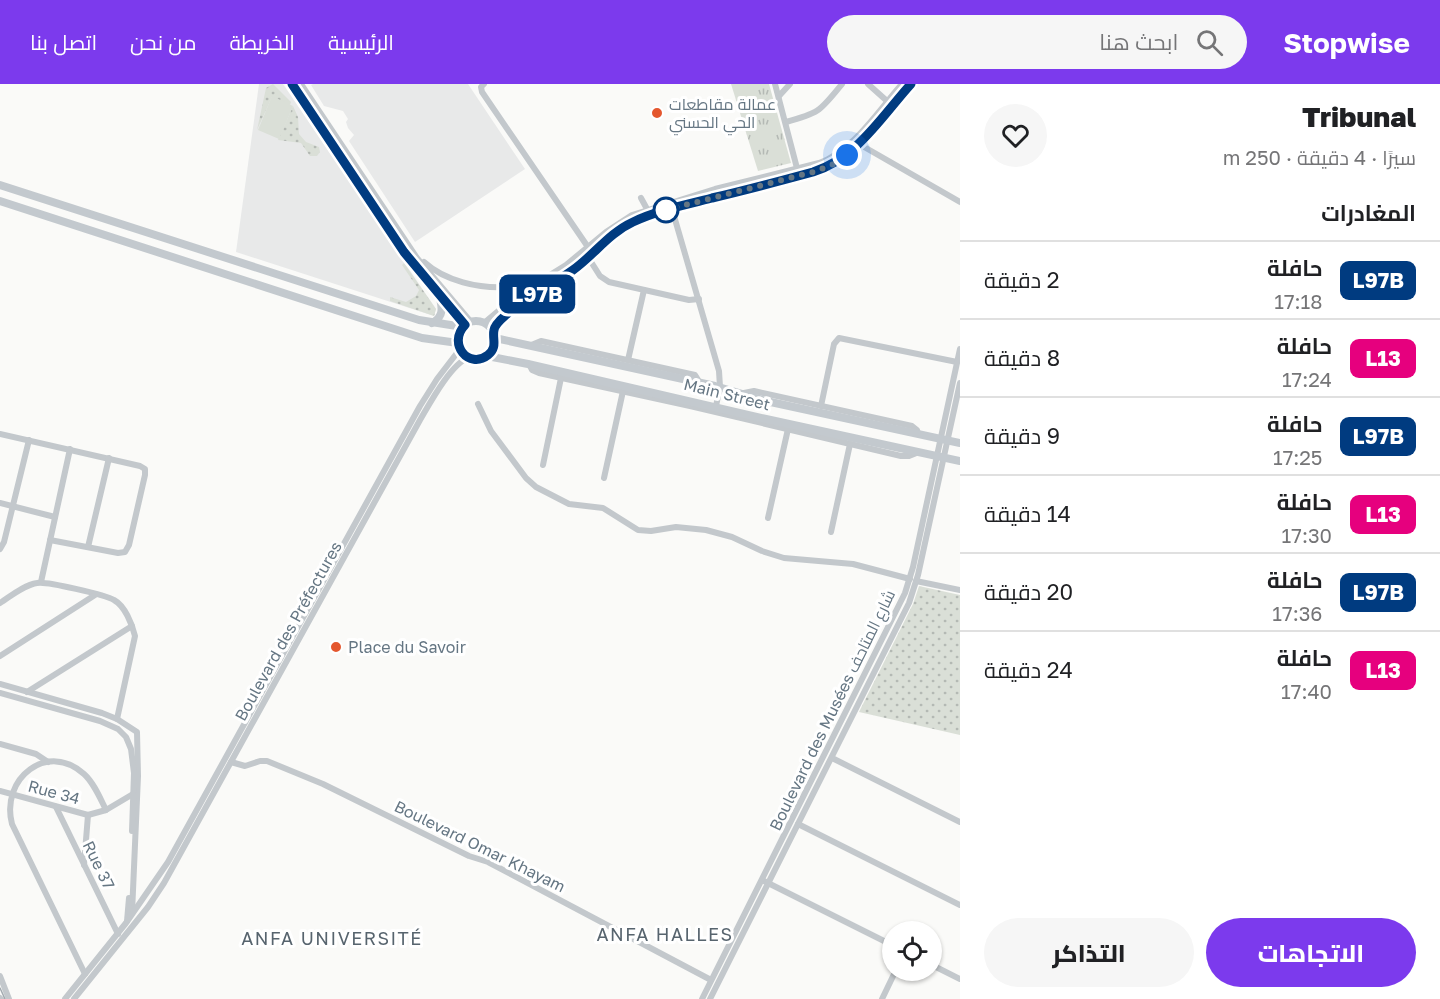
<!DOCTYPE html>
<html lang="ar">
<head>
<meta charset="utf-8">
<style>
	body { margin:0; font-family:"Golos Text",Cairo,sans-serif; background:#f6f6f6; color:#202124; direction:rtl; height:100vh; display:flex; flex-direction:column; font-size:22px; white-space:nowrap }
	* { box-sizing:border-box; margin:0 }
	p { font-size:20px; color:#757577 }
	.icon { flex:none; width:33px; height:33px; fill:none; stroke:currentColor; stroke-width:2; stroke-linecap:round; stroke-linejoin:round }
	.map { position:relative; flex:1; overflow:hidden; direction:ltr }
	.drawer { display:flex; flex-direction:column; background:#fff; width:480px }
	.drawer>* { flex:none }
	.badge { padding:0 12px; border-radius:9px; font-size:21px; line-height:39px }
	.buttons { position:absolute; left:882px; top:837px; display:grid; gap:12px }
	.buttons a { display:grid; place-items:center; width:60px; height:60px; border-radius:50%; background:#fff; box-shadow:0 2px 4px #0004; font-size:30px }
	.you { position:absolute; width:30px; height:30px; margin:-15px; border:4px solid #fff; border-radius:50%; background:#1a73e8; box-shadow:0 0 0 9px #1a73e833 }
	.map>.badge { position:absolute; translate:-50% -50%; box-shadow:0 0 0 3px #fff }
	h2 { padding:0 24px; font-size:22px; line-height:54px }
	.round { display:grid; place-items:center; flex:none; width:63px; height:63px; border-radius:32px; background:#f6f6f6 }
	.headline { display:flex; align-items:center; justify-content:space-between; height:102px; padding:0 24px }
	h1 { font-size:28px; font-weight:800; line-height:45px }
	.cta { display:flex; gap:12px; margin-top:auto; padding:12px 24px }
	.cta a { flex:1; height:69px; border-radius:36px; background:#7c3aed; color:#fff; font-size:24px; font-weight:800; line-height:69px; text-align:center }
	.cta a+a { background:#f6f6f6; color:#202124 }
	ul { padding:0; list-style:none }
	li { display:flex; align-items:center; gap:18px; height:78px; padding:0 24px; border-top:2px solid #e0e0e0 }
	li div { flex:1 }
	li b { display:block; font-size:22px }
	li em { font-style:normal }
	li .badge { min-width:66px; font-weight:700; text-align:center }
	header { display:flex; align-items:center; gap:36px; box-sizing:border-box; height:84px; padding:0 30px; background:#7c3aed; color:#fff }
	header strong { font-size:28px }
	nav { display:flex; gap:33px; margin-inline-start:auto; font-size:21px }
	.search { width:420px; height:54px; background:#f6f6f6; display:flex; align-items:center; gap:15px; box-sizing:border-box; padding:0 21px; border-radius:33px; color:#757577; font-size:22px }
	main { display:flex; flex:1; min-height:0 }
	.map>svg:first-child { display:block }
</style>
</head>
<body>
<header>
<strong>Stopwise</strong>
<div class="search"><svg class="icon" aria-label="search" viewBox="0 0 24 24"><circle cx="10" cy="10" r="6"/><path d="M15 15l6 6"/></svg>ابحث هنا</div>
<nav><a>الرئيسية</a><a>الخريطة</a><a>من نحن</a><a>اتصل بنا</a></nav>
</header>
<main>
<section class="drawer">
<div class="headline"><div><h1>Tribunal</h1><p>سيرًا · 4 دقيقة · 250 m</p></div><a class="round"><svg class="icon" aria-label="heart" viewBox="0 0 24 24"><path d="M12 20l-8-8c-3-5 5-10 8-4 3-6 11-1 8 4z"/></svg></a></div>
<h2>المغادرات</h2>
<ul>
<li><span class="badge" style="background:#003b80;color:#fff">L97B</span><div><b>حافلة</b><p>17:18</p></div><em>2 دقيقة</em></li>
<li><span class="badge" style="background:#e6007e;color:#fff">L13</span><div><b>حافلة</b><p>17:24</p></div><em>8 دقيقة</em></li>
<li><span class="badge" style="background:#003b80;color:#fff">L97B</span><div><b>حافلة</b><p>17:25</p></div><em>9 دقيقة</em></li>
<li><span class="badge" style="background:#e6007e;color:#fff">L13</span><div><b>حافلة</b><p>17:30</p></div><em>14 دقيقة</em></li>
<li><span class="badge" style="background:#003b80;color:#fff">L97B</span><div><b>حافلة</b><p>17:36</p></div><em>20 دقيقة</em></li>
<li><span class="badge" style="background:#e6007e;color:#fff">L13</span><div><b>حافلة</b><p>17:40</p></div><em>24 دقيقة</em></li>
</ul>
<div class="cta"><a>الاتجاهات</a><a>التذاكر</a></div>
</section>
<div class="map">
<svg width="960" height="915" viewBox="0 0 960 915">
	<defs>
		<pattern id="grass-dots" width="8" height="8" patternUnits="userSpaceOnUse" patternTransform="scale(1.5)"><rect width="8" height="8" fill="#dadfd7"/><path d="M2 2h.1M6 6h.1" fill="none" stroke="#b4b9b4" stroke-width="1.8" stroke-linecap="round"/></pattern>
		<pattern id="park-tufts" width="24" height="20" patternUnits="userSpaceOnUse" patternTransform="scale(1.5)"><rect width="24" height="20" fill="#dadfd7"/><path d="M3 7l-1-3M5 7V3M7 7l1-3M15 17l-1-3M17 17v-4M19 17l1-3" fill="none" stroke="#b4b9b4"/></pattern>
	</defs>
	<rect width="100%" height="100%" fill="#fafaf8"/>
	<!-- built -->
	<g fill="#e8e9e9">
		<path d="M259,0h24l153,225 -2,7 -198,-64z"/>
		<path d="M313,0h155l57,85 -110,73 -66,-101 5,-6 -6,-7 -2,-6 2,-3 -5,-8 -19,-5 -13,-21z"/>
	</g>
	<!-- grass -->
	<g fill="url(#grass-dots)">
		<path d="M273,0l18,18 -1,3 -18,-8 -15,33 9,-42z"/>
		<path d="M293,22l5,11 1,17 7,8 13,5 1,5 -3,4h-7l-9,-13 -23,-3z"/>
		<path d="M404,179l32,46 -2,7 -44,-15v-4l16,5 10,-6 3,-6 -17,-25z"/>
		<path d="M919,502l41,9v140l-101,-23 54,-108z"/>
	</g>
	<!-- park -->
	<path fill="url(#park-tufts)" d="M731,0h38l22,79 -33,8z"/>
	<!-- pitch -->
	<path fill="#dadfd7" d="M272,12l21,10 -14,33 -21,-9z"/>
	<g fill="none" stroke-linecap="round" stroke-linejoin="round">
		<!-- minor -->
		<g stroke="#c3c8cc" stroke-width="6">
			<path d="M292,0l112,168 61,73"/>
			<path d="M301,0l116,174 54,64"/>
			<path d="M484,0l-3,3 1,5 108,158"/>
			<path d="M775,0l23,88"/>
			<path d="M868,0l19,17"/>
			<path d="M779,12l11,-12"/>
			<path d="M786,38c34,-9 34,-11 56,-38"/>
			<path d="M859,60l101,58"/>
			<path d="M641,114l6,11"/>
			<path d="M672,125l47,162 1,16 -4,19"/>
			<path d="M586,170l14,22 9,6 80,18 10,-1"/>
			<path d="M424,178c21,19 55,27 84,25 10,-1 19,-4 28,-4"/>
			<path d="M484,239l32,-27 50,-31 40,-33 26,-17 83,-26 104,-26c34,-12 59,-52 83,-79"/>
			<path d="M493,248l5,-9 13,-12 62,-42 40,-35 18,-11 41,-14 111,-29 51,-16 25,-20 52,-60"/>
			<path d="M529,262l12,-5 154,34 5,8"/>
			<path d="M628,276l16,-70"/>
			<path d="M529,280l3,6 7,3 151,33 211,50h8l10,-4"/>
			<path d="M739,310l15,-3 158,35 5,4 1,4"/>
			<path d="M478,320l13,27 35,47 10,9 33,17 34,4 35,22 13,1 25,-4 30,3 26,7 30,14 22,7 69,6 57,15"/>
			<path d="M821,322l13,-62 5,-6 118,24"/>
			<path d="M0,350l140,32 5,3v6l-16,70 -4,7 -7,1 -68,-13"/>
			<path d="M543,381l18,-87"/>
			<path d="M604,394l19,-87"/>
			<path d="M0,419l55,14"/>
			<path d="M768,434l20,-89"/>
			<path d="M831,448l19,-88"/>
			<path d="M88,463l21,-89"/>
			<path d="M0,465l4,-7 25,-102"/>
			<path d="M916,497l44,9"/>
			<path d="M41,498l29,-133"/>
			<path d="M0,519c11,-7 24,-18 37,-20 9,-2 69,12 77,17 11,6 18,24 21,36l-18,83"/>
			<path d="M0,572l95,-61"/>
			<path d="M0,600l102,29 15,6 20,13 1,44 -6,137"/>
			<path d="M27,608l105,-66"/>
			<path d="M0,609l100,28 18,8 8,8 5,12 3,24 -2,58"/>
			<path d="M0,660l36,10 12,8"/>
			<path d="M832,674l128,64"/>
			<path d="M231,678l14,4 15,-5h7l56,23 146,72 19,6 223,118"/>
			<path d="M0,707l88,24 18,-5 27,-16"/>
			<path d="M56,723l62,127"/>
			<path d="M798,740l162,81"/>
			<path d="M84,781l4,-50"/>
			<path d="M764,797l128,64"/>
			<path d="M127,837l2,-23"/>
			<path d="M932,881l28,14"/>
			<path d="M85,890l-73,-150c-12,-46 36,-83 72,-50 10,9 16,24 22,36"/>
			<path d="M0,892l9,23"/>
			<path d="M0,914l1,1"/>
			<path d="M65,915l61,-76 42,-61 252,-456 17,-27 23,-30"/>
			<path d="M74,915l74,-92 16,-24 256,-463c10,-17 30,-55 49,-63"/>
			<path d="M702,915l203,-406 8,-26 47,-218"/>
			<path d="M710,915l199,-396 9,-28 42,-192"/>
			<path d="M882,915l14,-29"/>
		</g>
		<!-- major -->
		<g stroke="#c3c9ce" stroke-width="8">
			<path d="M0,101l419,135 44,7"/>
			<path d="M0,117l422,137 36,5"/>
			<circle cx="476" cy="256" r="19"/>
			<path d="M432,239c13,-7 10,-16 7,-29"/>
			<path d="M495,254l220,48 51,15 194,42"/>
			<path d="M487,272l41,8 238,55 194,42"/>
		</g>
		<!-- tram -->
		<path stroke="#a2aab0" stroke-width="1.5" d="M0,904l5,11"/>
	</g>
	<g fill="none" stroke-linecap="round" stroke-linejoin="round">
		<defs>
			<path id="line" d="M292,0l112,168 61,73c-18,19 4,45 23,30 10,-8 4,-16 6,-25 1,-7 10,-13 14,-17 21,-16 44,-28 65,-43 21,-15 36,-37 60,-48 25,-12 53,-17 79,-24 34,-8 68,-17 101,-26 44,-14 69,-56 98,-88"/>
		</defs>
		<!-- line casing -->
		<use href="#line" stroke="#fff" stroke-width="14"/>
		<!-- line -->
		<use href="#line" stroke="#003b80" stroke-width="9"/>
		<!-- walk -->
		<path stroke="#657683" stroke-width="6" stroke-dasharray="0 10.8" d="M666,126l147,-38 21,-8 13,-9"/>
	</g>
	<!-- markers -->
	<g fill="#e4572e" stroke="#fff" stroke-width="2">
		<circle cx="657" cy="29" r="6"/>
		<circle cx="336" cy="563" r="6"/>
	</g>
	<circle fill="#fff" stroke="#003b80" stroke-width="3" cx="666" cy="126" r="12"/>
	<g text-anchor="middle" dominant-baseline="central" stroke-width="6" stroke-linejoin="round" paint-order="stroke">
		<!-- poi labels -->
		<g font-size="16" fill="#657683" stroke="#fff" text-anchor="start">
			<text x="669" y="20">عمالة مقاطعات<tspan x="669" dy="18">الحي الحسني</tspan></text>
			<text x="348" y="563">Place du Savoir</text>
		</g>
		<!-- street labels -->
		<g font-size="16" fill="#657683" stroke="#fff">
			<text transform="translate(727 310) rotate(14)">Main Street</text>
			<text transform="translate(288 547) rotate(-61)">Boulevard des Préfectures</text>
			<text transform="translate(832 626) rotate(-64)">Boulevard des Musées شارع المتاحف</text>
			<text transform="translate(54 708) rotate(15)">Rue 34</text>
			<text transform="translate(480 762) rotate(26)">Boulevard Omar Khayam</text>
			<text transform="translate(99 781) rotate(64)">Rue 37</text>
		</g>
		<!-- neighbourhood labels -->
		<g font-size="18" letter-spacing="1.5" fill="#57646e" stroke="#fff">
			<text x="665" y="850">ANFA HALLES</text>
			<text x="332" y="854">ANFA UNIVERSITÉ</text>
		</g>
	</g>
</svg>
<div class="buttons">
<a><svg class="icon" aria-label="locate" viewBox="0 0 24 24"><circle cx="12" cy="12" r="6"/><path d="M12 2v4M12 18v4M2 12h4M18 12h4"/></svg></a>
</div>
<div class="you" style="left:847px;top:71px"></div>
<b class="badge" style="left:537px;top:210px;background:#003b80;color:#fff">L97B</b>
</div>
</main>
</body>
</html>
